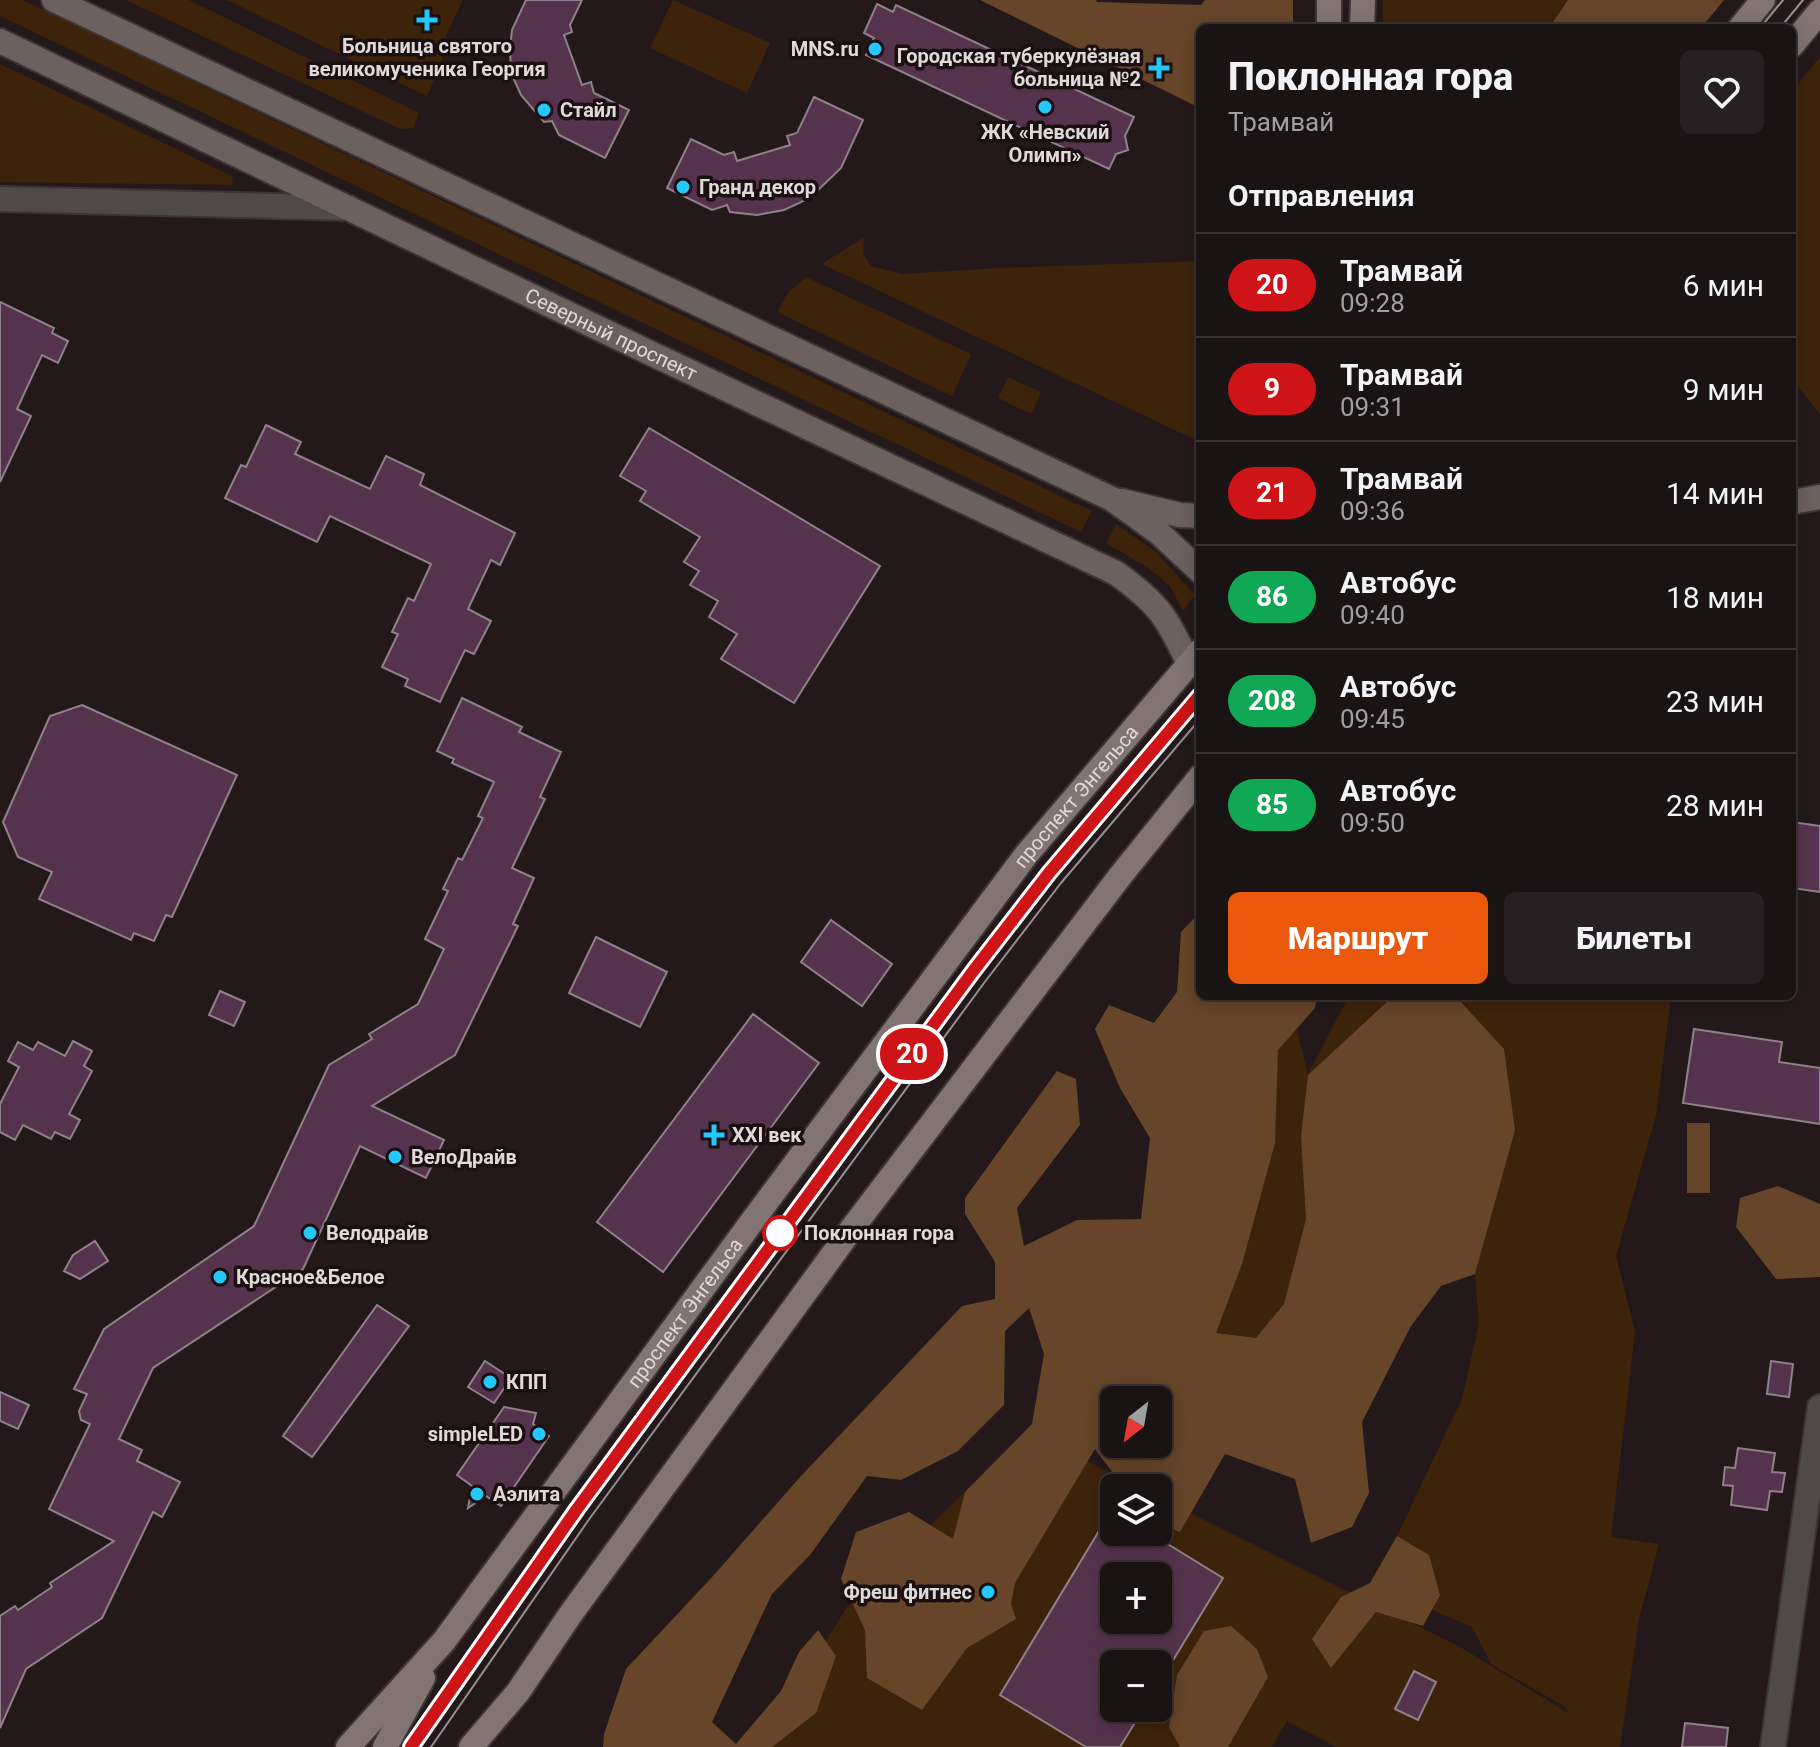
<!DOCTYPE html>
<html lang="ru">
<head>
<meta charset="utf-8">
<style>
	body { margin:0; font-family:Roboto,sans-serif; background:#272022; color:#f1f3f6; height:100vh; display:flex; flex-direction:column; font-size:30px; white-space:nowrap }
	* { box-sizing:border-box; margin:0 }
	p { font-size:26px; color:#9f9ea0 }
	.icon { flex:none; width:44px; height:44px; fill:none; stroke:currentColor; stroke-width:2; stroke-linecap:round; stroke-linejoin:round }
	.map { position:relative; flex:1; overflow:hidden }
	.sheet { position:absolute; left:1196px; top:24px; width:600px; height:976px; display:flex; flex-direction:column; background:#1a1314; border-radius:12px; box-shadow:0 4px 20px #0003,0 0 0 2px #383234 }
	.sheet>* { flex:none }
	.badge { padding:0 16px; border-radius:26px; font-size:28px; line-height:52px }
	.needle { width:52px; rotate:211deg }
	.controls { position:absolute; left:1100px; top:1386px; display:grid; gap:16px }
	.controls a { display:grid; place-items:center; width:72px; height:72px; border-radius:12px; background:#1a1314; box-shadow:0 4px 20px #0003,0 0 0 2px #383234; font-size:40px }
	.map>.badge { position:absolute; translate:-50% -50%; box-shadow:0 0 0 4px #fff }
	h2 { padding:0 32px; font-size:30px; line-height:72px }
	.round { display:grid; place-items:center; flex:none; width:84px; height:84px; border-radius:12px; background:#272022 }
	.head { display:flex; align-items:center; justify-content:space-between; height:136px; padding:0 32px }
	h1 { font-size:38px; font-weight:800; line-height:60px }
	.button { display:flex; gap:16px; margin-top:auto; padding:16px 32px }
	.button a { flex:1; height:92px; border-radius:12px; background:#ea580c; color:#fff; font-size:32px; font-weight:800; line-height:92px; text-align:center }
	.button a+a { background:#272022; color:#f1f3f6 }
	ul { padding:0; list-style:none }
	li { display:flex; align-items:center; gap:24px; height:104px; padding:0 32px; border-top:2px solid #383234 }
	li div { flex:1 }
	li b { display:block; font-size:30px }
	li em { font-style:normal }
	li .badge { min-width:88px; font-weight:700; text-align:center }
	.map>svg:first-child { display:block }
</style>
</head>
<body>
<div class="map">
<svg width="1820" height="1747" viewBox="0 0 1820 1747">
	<rect width="100%" height="100%" fill="#23191b"/>
	<!-- green -->
	<g fill="#3d230a" fill-rule="evenodd">
		<path d="M0,0h23l1069,511 -11,21 -1081,-516z"/>
		<path d="M126,0h63l230,113 -6,15 -13,1z"/>
		<path d="M227,0h236l-19,40 -2,21 -15,35z"/>
		<path d="M673,0l97,43 -23,50 -97,-45z"/>
		<path d="M1383,0h341l-23,28h-319z"/>
		<path d="M1820,57v357l-28,-35v-288z"/>
		<path d="M0,64l232,112 1,9 -233,-3z"/>
		<path d="M864,237l-1,16 8,13 30,8 98,-6 201,-7v181l-378,-178z"/>
		<path d="M806,277l165,77 -19,42 -175,-84 12,-20z"/>
		<path d="M1008,377l33,15 -10,22 -33,-16z"/>
		<path d="M1116,524l39,27 40,44 -12,16 -13,-25 -20,-17 -44,-26z"/>
		<path d="M1288,996l20,78 41,-78h322l-15,119 -40,141 19,76 -24,205 48,7 -20,75 -19,128h-284l-49,-26 -15,26h-512l87,-140 180,-176 114,57h-27v44h44v-35l302,150 108,66 -4,-7 -72,-41 -20,-38 -102,-44 27,-47 65,-137 17,-76 -4,-49 -21,-41 -184,141 -86,13zM1114,1576h44v44h-44zM1114,1664h44v44h-44z"/>
	</g>
	<!-- forest -->
	<g fill="#674528" fill-rule="evenodd">
		<path d="M980,0h116l1,2 104,3 4,-5h88v28h-93v80z"/>
		<path d="M1568,0h156l-23,28h-152z"/>
		<path d="M1200,912v84h117l-2,12 -37,42 -3,93 -33,121 -26,69 40,5 28,-34 22,-85 -5,-83 7,-61 80,-74 71,-1 45,49 11,81 -40,144 -34,12 -30,40 -49,96 7,71 -17,34 -41,16 -16,-64 -70,-25 -45,78 -22,-8v-36h-34l-29,-39 -80,134 -4,21 5,15 -49,29 -45,62 -55,-32 -2,-48 -24,-51 15,-47 53,-20 44,27 12,-47 67,-68 12,-70 -15,-46 -24,23 -1,74 -46,46 -57,29 -34,-4 -57,79 -38,39 -60,128 24,22 45,-53 18,-39 19,-22 18,26 -20,57 -44,34h-169l1,-13 22,-65 87,-93 88,-100 161,-170 33,-7v-37l-30,-48v-16l92,-127 19,8 4,46 -63,83 7,38 53,-26 64,-1 9,-81 -30,-50 -25,-59 14,-24 45,18 23,-31 4,-60zM1158,1400v44h-44v-44z"/>
		<rect x="1687" y="1123" width="23" height="70"/>
		<path d="M1778,1186l42,18v73l-44,2 -40,-52 4,-29z"/>
		<path d="M1397,1536l32,19 11,40 -17,31 -47,-14 -45,56 -19,-29 29,-42 29,-14z"/>
		<path d="M1231,1626l26,23 11,28 -40,70h-48l-11,-20 8,-52 27,-44z"/>
	</g>
	<!-- building -->
	<g fill="#56334d" stroke="#8d8289" stroke-width="2" fill-rule="evenodd">
		<path d="M526,0h56l-12,25 2,7 -8,3 18,50 9,-3 3,11 35,17 -24,48 -46,-23 -7,-14 -8,1 -23,-27 -10,-22 -1,-25 2,-18z"/>
		<path d="M877,4l16,8 3,-7 238,112 -9,19 3,14 -12,4 -7,15 -243,-114 8,-17 -10,-5z"/>
		<path d="M814,97l49,23 -22,48 -31,30 -26,12 -27,5 -27,-3 -3,-7 -15,5 -45,-22 24,-49 33,16 10,-3 3,9 53,-16 -3,-9 10,-3z"/>
		<path d="M0,302l54,26 -2,5 16,8 -10,22 -16,-8 -25,54 14,7 -31,66z"/>
		<path d="M266,425l35,17 -6,12 75,35 16,-33 38,18 -4,11 95,48 -15,32 -9,-5 -23,49 23,12 -17,33 -9,-4 -25,52 -35,-16 3,-7 -26,-12 16,-33 -6,-2 16,-34 6,3 17,-37 -101,-48 -13,26 -92,-44 16,-33 5,2z"/>
		<path d="M649,428l231,138 -86,137 -73,-44 16,-25 -28,-17 9,-16 -28,-16 9,-14 -15,-9 16,-25 -60,-36 6,-10 -26,-15z"/>
		<path d="M462,698l60,29 -3,5 42,20 -21,45 5,2 -33,69 22,10 -21,46 5,2 -63,129 -83,51 72,34 -18,38 -66,-32 -57,123 -150,99 -34,71 23,11 -5,11 43,21 -18,35 -9,-5 -51,106 -76,51 -26,59v-112l15,-10 3,4 34,-23 -2,-4 64,-42 -65,-32 41,-85 -9,-4 -2,-9 8,-17 -13,-5 30,-60 150,-103 75,-161 43,-26 -3,-5 49,-30 26,-55 -19,-10 23,-48 -5,-2 15,-31 4,2 21,-42 -5,-2 16,-34 -42,-19 2,-4 -17,-8z"/>
		<path d="M82,705l155,70 -65,142 -6,-2 -12,26 -20,-8 -3,7 -92,-41 13,-27 -34,-15 -15,-35 47,-106z"/>
		<path d="M1792,822l28,4v66l-28,-4z"/>
		<path d="M831,920l61,44 -30,42 -61,-44z"/>
		<path d="M596,937l71,35 -27,55 -71,-34z"/>
		<path d="M220,991l25,11 -11,24 -25,-11z"/>
		<path d="M753,1014l66,49 -156,209 -66,-50z"/>
		<path d="M1694,1029l88,13 -3,20 41,6v56l-137,-21z"/>
		<path d="M73,1041l19,10 -8,15 8,5 -23,43 11,6 -10,19 -15,-7 -4,7 -28,-14 -8,15 -15,-8v-28l19,-37 -11,-6 10,-19 15,8 5,-8 27,14z"/>
		<path d="M95,1241l13,20 -28,18 -16,-8 9,-16z"/>
		<path d="M377,1305l32,21 -97,131 -29,-21z"/>
		<path d="M485,1361l26,17 -17,25 -26,-16z"/>
		<path d="M1771,1361l22,3 -4,33 -22,-3z"/>
		<path d="M0,1392l29,13 -11,24 -18,-8z"/>
		<path d="M504,1407l32,6 -3,11 16,12 -48,70 -15,-10 -18,12 4,-22 -15,-11z"/>
		<path d="M1738,1448l37,5 -3,19 13,1 -3,19 -12,-1 -3,19 -36,-5 2,-19 -10,-1 2,-18 10,1z"/>
		<path d="M1114,1506v26h34l75,46 -65,107v-21h-44v44h30l-24,39h-34l-86,-52zM1114,1576h44v44h-44z"/>
		<path d="M1414,1671l22,11 -18,38 -23,-11z"/>
		<path d="M1685,1723l43,5 -2,19h-44z"/>
	</g>
	<g fill="none" stroke-linecap="round" stroke-linejoin="round">
		<defs>
			<g id="street">
				<path d="M0,199l349,9"/>
				<path d="M1773,1747l47,-340"/>
			</g>
			<g id="secondary">
				<path d="M54,0l1058,499 46,33 42,39"/>
				<path id="s1" d="M0,41l648,311 468,221c43,31 51,44 73,91"/>
				<path d="M1122,501l58,14 20,1"/>
				<path d="M1792,502l28,-5"/>
			</g>
			<g id="primary">
				<path d="M1329,28v-28"/>
				<path d="M1362,28l1,-28"/>
				<path d="M1740,28l23,-28"/>
				<path d="M1792,45l28,-34"/>
				<path id="s2" d="M348,1747l96,-106 312,-425 270,-361 174,-204"/>
				<path d="M385,1747l38,-69"/>
				<path d="M471,1747l47,-55 52,-77 280,-384 271,-356 79,-98"/>
			</g>
		</defs>
		<!-- street casing -->
		<use href="#street" stroke="#3d3436" stroke-width="28"/>
		<!-- secondary casing -->
		<use href="#secondary" stroke="#3d3436" stroke-width="28"/>
		<!-- primary casing -->
		<use href="#primary" stroke="#3d3436" stroke-width="28"/>
		<!-- street -->
		<use href="#street" stroke="#4f4948" stroke-width="24"/>
		<!-- secondary -->
		<use href="#secondary" stroke="#6b6260" stroke-width="24"/>
		<!-- primary -->
		<use href="#primary" stroke="#817573" stroke-width="24"/>
		<!-- tram -->
		<g stroke="#968e90" stroke-width="2">
			<path d="M1760,28l23,-28"/>
			<path d="M1780,28l23,-28"/>
			<path d="M411,1747l166,-238 397,-539 75,-97 151,-178"/>
			<path d="M431,1747l159,-229 397,-539 74,-96 139,-164"/>
		</g>
	</g>
	<g fill="none" stroke-linecap="round" stroke-linejoin="round">
		<defs>
			<path id="line" d="M411,1747l166,-238 397,-539 75,-97 151,-178"/>
		</defs>
		<!-- line casing -->
		<use href="#line" stroke="#fff" stroke-width="18"/>
		<!-- line -->
		<use href="#line" stroke="#ce1417" stroke-width="12"/>
	</g>
	<!-- markers -->
	<g fill="#23c9fe" stroke="#1a1012" stroke-width="3">
		<path d="M423 8h8v8h8v8h-8v8h-8v-8h-8v-8h8z"/>
		<circle cx="875" cy="49" r="8"/>
		<path d="M1155 56h8v8h8v8h-8v8h-8v-8h-8v-8h8z"/>
		<circle cx="1045" cy="107" r="8"/>
		<circle cx="544" cy="110" r="8"/>
		<circle cx="683" cy="187" r="8"/>
		<path d="M710 1123h8v8h8v8h-8v8h-8v-8h-8v-8h8z"/>
		<circle cx="395" cy="1157" r="8"/>
		<circle cx="310" cy="1233" r="8"/>
		<circle cx="220" cy="1277" r="8"/>
		<circle cx="490" cy="1382" r="8"/>
		<circle cx="539" cy="1434" r="8"/>
		<circle cx="477" cy="1494" r="8"/>
		<circle cx="988" cy="1592" r="8"/>
	</g>
	<circle fill="#fff" stroke="#ce1417" stroke-width="4" cx="780" cy="1233" r="16"/>
	<g text-anchor="middle" dominant-baseline="central" stroke-width="7" stroke-linejoin="round" paint-order="stroke">
		<!-- poi labels -->
		<g font-size="20" font-weight="bold" fill="#e0d9da" stroke="#1a1012" text-anchor="start">
			<text x="427" y="46" text-anchor="middle">Больница святого<tspan x="427" dy="23">великомученика Георгия</tspan></text>
			<text x="859" y="49" text-anchor="end">MNS.ru</text>
			<text x="1141" y="56" text-anchor="end">Городская туберкулёзная<tspan x="1141" dy="23">больница №2</tspan></text>
			<text x="560" y="110">Стайл</text>
			<text x="1045" y="132" text-anchor="middle">ЖК «Невский<tspan x="1045" dy="23">Олимп»</tspan></text>
			<text x="699" y="187">Гранд декор</text>
			<text x="732" y="1135">XXI век</text>
			<text x="411" y="1157">ВелоДрайв</text>
			<text x="326" y="1233">Велодрайв</text>
			<text x="236" y="1277">Красное&amp;Белое</text>
			<text x="506" y="1382">КПП</text>
			<text x="523" y="1434" text-anchor="end">simpleLED</text>
			<text x="493" y="1494">Аэлита</text>
			<text x="972" y="1592" text-anchor="end">Фреш фитнес</text>
		</g>
		<!-- street labels -->
		<g font-size="20" fill="#e0d9da" stroke="#1a1012">
			<text stroke="none"><textPath href="#s1" startOffset="678">Северный проспект</textPath></text>
			<text stroke="none"><textPath href="#s2" startOffset="1198">проспект Энгельса</textPath></text>
			<text stroke="none"><textPath href="#s2" startOffset="550">проспект Энгельса</textPath></text>
		</g>
		<!-- stop labels -->
		<g font-size="20" font-weight="bold" fill="#e0d9da" stroke="#1a1012" text-anchor="start">
			<text x="804" y="1233">Поклонная гора</text>
		</g>
	</g>
</svg>
<div class="controls">
<a><svg class="needle" viewBox="-14 -14 28 28"><path d="M0-13l5 13h-10z" fill="#e53935"/><path d="M0 13l5-13h-10z" fill="#9f9ea0"/></svg></a>
<a><svg class="icon" aria-label="layers" viewBox="0 0 24 24"><path d="M12 4l9 5-9 5-9-5zM3 14l9 5 9-5"/></svg></a>
<a>+</a>
<a>−</a>
</div>
<b class="badge" style="left:912px;top:1054px;background:#ce1417;color:#fff">20</b>
<section class="sheet">
<div class="head"><div><h1>Поклонная гора</h1><p>Трамвай</p></div><a class="round"><svg class="icon" aria-label="heart" viewBox="0 0 24 24"><path d="M12 20l-8-8c-3-5 5-10 8-4 3-6 11-1 8 4z"/></svg></a></div>
<h2>Отправления</h2>
<ul>
<li><span class="badge" style="background:#ce1417;color:#fff">20</span><div><b>Трамвай</b><p>09:28</p></div><em>6 мин</em></li>
<li><span class="badge" style="background:#ce1417;color:#fff">9</span><div><b>Трамвай</b><p>09:31</p></div><em>9 мин</em></li>
<li><span class="badge" style="background:#ce1417;color:#fff">21</span><div><b>Трамвай</b><p>09:36</p></div><em>14 мин</em></li>
<li><span class="badge" style="background:#10a855;color:#fff">86</span><div><b>Автобус</b><p>09:40</p></div><em>18 мин</em></li>
<li><span class="badge" style="background:#10a855;color:#fff">208</span><div><b>Автобус</b><p>09:45</p></div><em>23 мин</em></li>
<li><span class="badge" style="background:#10a855;color:#fff">85</span><div><b>Автобус</b><p>09:50</p></div><em>28 мин</em></li>
</ul>
<div class="button"><a>Маршрут</a><a>Билеты</a></div>
</section>
</div>
</body>
</html>
